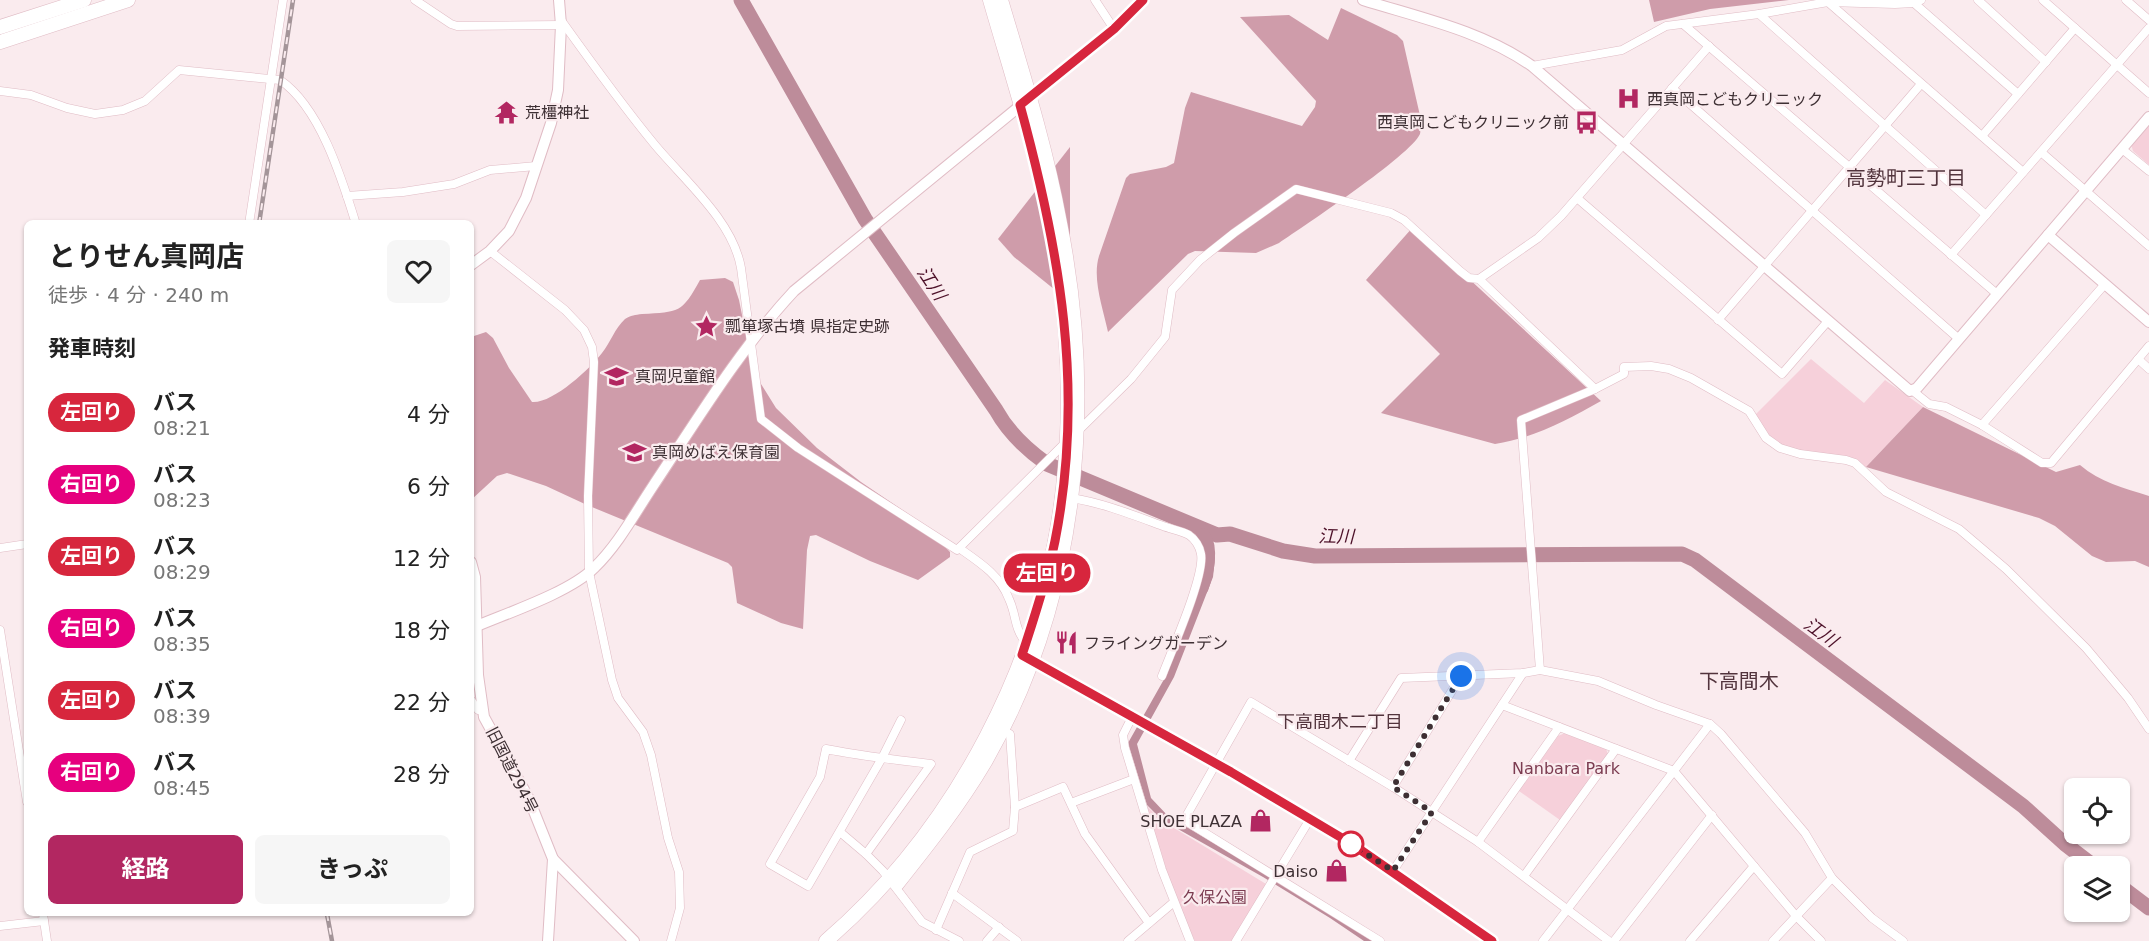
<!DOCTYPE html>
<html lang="ja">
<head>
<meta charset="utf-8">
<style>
	body { margin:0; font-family:"DejaVu Sans","Noto Sans JP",sans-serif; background:#f6f6f6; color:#222; height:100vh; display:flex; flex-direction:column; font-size:22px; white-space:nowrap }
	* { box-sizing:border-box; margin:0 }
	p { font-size:20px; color:#767676 }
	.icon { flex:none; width:33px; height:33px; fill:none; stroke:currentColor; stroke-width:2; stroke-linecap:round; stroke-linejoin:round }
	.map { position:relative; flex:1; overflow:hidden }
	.details { position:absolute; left:24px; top:220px; width:450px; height:696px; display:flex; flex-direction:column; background:#fff; border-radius:9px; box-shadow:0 2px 4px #0004 }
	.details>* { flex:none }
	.badge { padding:0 12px; border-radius:20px; font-size:21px; line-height:39px }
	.controls { position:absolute; left:2064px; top:778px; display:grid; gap:12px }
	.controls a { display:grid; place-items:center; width:66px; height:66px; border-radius:9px; background:#fff; box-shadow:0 2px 4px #0004; font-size:30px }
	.you { position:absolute; width:30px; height:30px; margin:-15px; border:4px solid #fff; border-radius:50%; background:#1a73e8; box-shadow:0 0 0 9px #1a73e833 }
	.map>.badge { position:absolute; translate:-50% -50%; box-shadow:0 0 0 3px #fff }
	h2 { padding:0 24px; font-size:22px; line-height:54px }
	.round { display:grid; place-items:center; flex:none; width:63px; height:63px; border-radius:9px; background:#f6f6f6 }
	.headline { display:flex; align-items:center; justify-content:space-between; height:102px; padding:0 24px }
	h1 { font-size:28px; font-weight:700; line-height:45px }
	.primary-button { display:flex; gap:12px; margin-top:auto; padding:12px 24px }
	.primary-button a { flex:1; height:69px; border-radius:9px; background:#b22761; color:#fff; font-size:24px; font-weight:700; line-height:69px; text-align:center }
	.primary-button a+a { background:#f6f6f6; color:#222 }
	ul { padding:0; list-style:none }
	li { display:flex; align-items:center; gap:18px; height:72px; padding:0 24px }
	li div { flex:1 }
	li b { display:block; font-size:22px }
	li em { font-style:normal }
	li .badge { min-width:66px; font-weight:700; text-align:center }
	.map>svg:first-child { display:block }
</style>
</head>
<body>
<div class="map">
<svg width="2149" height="941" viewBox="0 0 2149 941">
	<rect width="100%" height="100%" fill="#faebee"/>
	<!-- green -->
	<g fill="#f6d0da">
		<path d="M2149,123v42l-16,-14 -2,-7z"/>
		<path d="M1811,359l53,44 21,-23 38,27 -57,60 -86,-19 -27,-31z"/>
		<path d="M1565,733l41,15 2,7 -48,65 -41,-29 39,-55z"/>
		<path d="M1145,804l16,16 105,64 -34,57h-37l-35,-72z"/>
	</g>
	<!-- forest -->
	<g fill="#cf9caa">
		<path d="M1649,0h140l-79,9 -56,13z"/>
		<path d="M1341,8l56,27 6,6 18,79c-1,4 0,10 -1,14 -9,21 -116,92 -141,109l-23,10 -61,-2 -7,3 -80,78c-5,-24 -16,-53 -9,-76l27,-78 4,-4 36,-7 8,-4 11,-55 6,-16 111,34 13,-19 1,-6 -76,-84 49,-2 39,25z"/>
		<path d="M1070,147v155l-56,-45 -16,-18z"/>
		<path d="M1413,227l188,174c-34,19 -67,37 -106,43l-114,-31 59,-59 -74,-74z"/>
		<path d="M725,278l8,4 6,18 13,64 9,20 15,24 41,40 44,34 62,42 27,28v5l-32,23 -48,-19 -54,-26 -6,1 -3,14 -4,79 -22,-6 -44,-20 -5,-36 -4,-4 -141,-58 -41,-19 -39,-13 -10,3 -26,24v-163l15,-5 7,6 16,30 23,34c20,2 58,-33 70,-49 8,-10 13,-25 23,-34 6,-4 10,-4 17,-5 37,-2 40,-1 58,-34z"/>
		<path d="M1923,407l133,65 24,-7c20,17 44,23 69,31v71l-14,-6 -29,1 -14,-6 -37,-30 -16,-8 -173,-51z"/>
	</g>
	<!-- water -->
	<path fill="#bd8c9a" d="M1192,531l18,7 5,20 -2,19 -39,100 -37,67 14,54 17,18 135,80 69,45h-8l-34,-23 -67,-41 -101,-57 -15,-15 -19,-62 39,-69 40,-109c1,-15 -5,-24 -15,-34z"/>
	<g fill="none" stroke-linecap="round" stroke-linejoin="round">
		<!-- river -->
		<g stroke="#bd8c9a" stroke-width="15">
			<path d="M741,0l124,219 131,191c12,22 30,39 51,54l170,71 13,-1 53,17 32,5 367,-2 13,6 328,246 42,38 30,23"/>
			<path d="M1201,588c5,-14 11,-39 2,-52"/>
			<path d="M2120,886l29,22"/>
		</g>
		<defs>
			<g id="street">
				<path d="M415,0l36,24 6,2 104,-1"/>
				<path d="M1095,0l19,29"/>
				<path d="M1978,0l68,62"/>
				<path d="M2043,0l106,93"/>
				<path d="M2126,0l23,20"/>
				<path d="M1828,2l195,170"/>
				<path d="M1914,3l104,91"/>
				<path d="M1759,14l227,201"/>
				<path d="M561,20c30,42 61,85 94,125 30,36 78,76 86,123l20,151 37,29 159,102 108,-107"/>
				<path d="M1683,24l314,270"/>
				<path d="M1532,66l90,-16 44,-24 93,-12 69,-12 67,2 19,-1 7,-3"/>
				<path d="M1672,88l287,251"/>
				<path d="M0,91l31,4 36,13 28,6 28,-4 22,-9 34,-31 101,10c40,27 62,99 76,144"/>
				<path d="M1982,136l93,-108"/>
				<path d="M2122,149l27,22"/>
				<path d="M2041,152l108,94"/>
				<path d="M347,196l56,-4 51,-8 36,-14 46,-4"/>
				<path d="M1577,198l205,176 46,-53"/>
				<path d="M249,224l34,-224"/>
				<path d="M490,251l75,59 19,20 8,17 2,15 -6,134 1,76 23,108 6,18 25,34 8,23 17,83 11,34 1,36 -9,33"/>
				<path d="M1951,255l198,-227"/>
				<path d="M1479,279l59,-41 23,-22 148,-170"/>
				<path d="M1718,320l203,-236"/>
				<path d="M2138,359l11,10"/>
				<path d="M1913,391l16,13 17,3 36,18 60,38h9l98,-117"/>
				<path d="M1982,425l123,-141"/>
				<path d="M1078,431l53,-52 34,-42 7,-47 28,-30 34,-27 62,-44 95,24 13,7 56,51 9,7 10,1 116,110"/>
				<path d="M1071,498c32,5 62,17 92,28 8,3 19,5 26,9 6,4 11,12 12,19 4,22 -30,98 -39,122"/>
				<path d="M0,548l27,-4"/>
				<path d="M959,548c20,14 41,27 50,51 8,17 4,27 17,44"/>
				<path d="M0,630l27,172"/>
				<path d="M1540,670l-19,-250 74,-31 29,-15v-7l27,-1 18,3 22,9 58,33 17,27 14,10 20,6 46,6 9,3 31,29 73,37 47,40 80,79 42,50 21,31"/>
				<path d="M471,700l7,10 5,-1"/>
				<path d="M1502,705l172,66 122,145 25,25"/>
				<path d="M1132,717l-9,18 2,13 37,122 28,71"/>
				<path d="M1349,761l52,-83 122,-5 17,-3 58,11 58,24 54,19 11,10 84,99 27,45 40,40 31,23"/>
				<path d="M1393,787l68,-111"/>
				<path d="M1071,803l63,-24"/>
				<path d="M1015,807l48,-20 22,47 64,89"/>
				<path d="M840,832l26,22 65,-90c-36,-4 -70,-8 -105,-15l-6,28 -50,87 38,22 74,-128 19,-38"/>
				<path d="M1478,842l81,-115"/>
				<path d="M866,854l17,17 39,51 37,19"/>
				<path d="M1393,871l130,-198"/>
				<path d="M1524,876l92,-127"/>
				<path d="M952,893l65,48"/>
				<path d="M43,914l4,27"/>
				<path d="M0,926l44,-5"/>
				<path d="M936,930l34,-78 43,-21 2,-24 -5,-73 -8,-4"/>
				<path d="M987,941l12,-14"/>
				<path d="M1128,941l46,-39"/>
				<path d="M1236,941l74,-122"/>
				<path d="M1380,941l-196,-121 67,-118 142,85 85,55 131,99"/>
				<path d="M1543,941l167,-217"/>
				<path d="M1614,941l98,-126"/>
				<path d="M1690,941l64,-75"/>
				<path d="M1773,941l59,-63"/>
			</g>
			<g id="secondary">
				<path d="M1363,0c58,18 119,31 169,66l378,325 7,-3 232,-271"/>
				<path d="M2048,235l101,87"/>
				<path d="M471,265l19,-14 19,-20 17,-33 25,-75 7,-33 3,-65 -2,-25"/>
				<path d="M471,562l4,15 3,98 6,42 45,82 24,60 -5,82"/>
				<path d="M477,626c33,-14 93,-34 117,-58 24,-23 41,-55 59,-82 44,-66 86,-136 141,-195l320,-262 29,-29"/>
				<path d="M1026,657l189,106 136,81 141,97"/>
				<path d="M553,859l81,82"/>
			</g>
			<g id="highway">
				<path d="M0,27l84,-27"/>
				<path d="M0,42l128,-42"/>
				<path d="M897,884c31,-39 62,-78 88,-122 93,-162 111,-357 75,-539 -14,-76 -37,-149 -59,-223"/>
				<path d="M826,941c131,-113 218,-282 237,-453 8,-72 6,-144 -4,-215 -13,-93 -43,-183 -69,-273"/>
			</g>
		</defs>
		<!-- street casing -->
		<use href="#street" stroke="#e0bcc5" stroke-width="9"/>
		<!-- secondary casing -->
		<use href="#secondary" stroke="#e0bcc5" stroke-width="12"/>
		<!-- highway casing -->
		<use href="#highway" stroke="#e0bcc5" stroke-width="15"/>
		<!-- street -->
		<use href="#street" stroke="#fff" stroke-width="8"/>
		<!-- secondary -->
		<use href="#secondary" stroke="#fff" stroke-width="10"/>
		<!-- highway -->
		<use href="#highway" stroke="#fff" stroke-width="14"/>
		<defs>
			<g id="rail">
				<path d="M259,224l34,-224"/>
				<path d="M327,914l5,27"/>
			</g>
		</defs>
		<!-- rail casing -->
		<use href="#rail" stroke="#a49599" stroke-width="4.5"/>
		<!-- rail -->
		<use href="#rail" stroke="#faebee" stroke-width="2" stroke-dasharray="7" stroke-linecap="butt"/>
	</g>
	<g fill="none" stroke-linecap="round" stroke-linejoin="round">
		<defs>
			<path id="line" d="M1143,0l-29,29 -94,76c40,146 65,285 35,436 -8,39 -21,77 -33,114l209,117 121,72 140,97"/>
		</defs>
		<!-- line casing -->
		<use href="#line" stroke="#fff" stroke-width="14"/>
		<!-- line -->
		<use href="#line" stroke="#d7263d" stroke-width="9"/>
		<!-- walk -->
		<path stroke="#3e3034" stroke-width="6" stroke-dasharray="0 10.8" d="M1351,844l42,27 39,-59 -39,-25 68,-111"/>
	</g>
	<!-- icons -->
	<defs>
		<symbol id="hospital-bare" viewBox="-9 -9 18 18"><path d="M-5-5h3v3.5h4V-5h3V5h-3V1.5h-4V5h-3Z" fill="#b22761" stroke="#faebee" stroke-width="2.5" paint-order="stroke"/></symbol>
		<symbol id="temple-bare" viewBox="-9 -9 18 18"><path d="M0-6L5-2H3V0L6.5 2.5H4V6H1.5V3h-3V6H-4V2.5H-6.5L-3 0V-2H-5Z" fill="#b22761" stroke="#faebee" stroke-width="2.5" paint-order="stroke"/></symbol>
		<symbol id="bus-bare" viewBox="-9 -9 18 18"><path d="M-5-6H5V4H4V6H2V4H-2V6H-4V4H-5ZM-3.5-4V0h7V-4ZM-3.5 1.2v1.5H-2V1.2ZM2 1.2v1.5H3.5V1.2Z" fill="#b22761" stroke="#faebee" stroke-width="2.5" paint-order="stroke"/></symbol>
		<symbol id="sight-bare" viewBox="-9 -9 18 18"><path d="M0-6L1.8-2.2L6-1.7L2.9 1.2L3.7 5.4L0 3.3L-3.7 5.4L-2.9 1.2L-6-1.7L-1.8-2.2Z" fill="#b22761" stroke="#faebee" stroke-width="2.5" paint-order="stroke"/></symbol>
		<symbol id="school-bare" viewBox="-9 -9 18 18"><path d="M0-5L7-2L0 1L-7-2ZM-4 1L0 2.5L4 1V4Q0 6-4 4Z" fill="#b22761" stroke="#faebee" stroke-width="2.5" paint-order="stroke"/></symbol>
		<symbol id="restaurant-bare" viewBox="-9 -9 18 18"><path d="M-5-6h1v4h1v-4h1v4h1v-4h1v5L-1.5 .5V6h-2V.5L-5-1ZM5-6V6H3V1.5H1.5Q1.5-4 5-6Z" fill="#b22761" stroke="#faebee" stroke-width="2.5" paint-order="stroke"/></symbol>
		<symbol id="shop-bare" viewBox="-9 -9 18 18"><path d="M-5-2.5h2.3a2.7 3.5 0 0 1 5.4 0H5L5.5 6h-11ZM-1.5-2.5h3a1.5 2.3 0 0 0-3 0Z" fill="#b22761" stroke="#faebee" stroke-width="2.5" paint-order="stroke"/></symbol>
	</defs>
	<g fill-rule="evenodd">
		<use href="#hospital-bare" x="1612" y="82" width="33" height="33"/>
		<use href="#temple-bare" x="490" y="96" width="33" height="33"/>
		<use href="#bus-bare" x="1570" y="106" width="33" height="33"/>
		<use href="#sight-bare" x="690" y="310" width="33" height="33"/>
		<use href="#school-bare" x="600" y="360" width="33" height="33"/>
		<use href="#school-bare" x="618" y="436" width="33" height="33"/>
		<use href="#restaurant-bare" x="1050" y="626" width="33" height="33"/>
		<use href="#shop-bare" x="1244" y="804" width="33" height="33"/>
		<use href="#shop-bare" x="1320" y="854" width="33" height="33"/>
	</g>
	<!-- markers -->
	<circle fill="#fff" stroke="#d7263d" stroke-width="3" cx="1351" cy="844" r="12"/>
	<g text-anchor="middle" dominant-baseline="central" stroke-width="4.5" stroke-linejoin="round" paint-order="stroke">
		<!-- poi labels -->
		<g font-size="16" fill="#3e3034" stroke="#faebee" text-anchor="start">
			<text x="1647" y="99">西真岡こどもクリニック</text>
			<text x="525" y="112">荒橿神社</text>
			<text x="1569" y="122" text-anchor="end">西真岡こどもクリニック前</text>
			<text x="725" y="326">瓢箪塚古墳 県指定史跡</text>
			<text x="635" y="376">真岡児童館</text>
			<text x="652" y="452">真岡めばえ保育園</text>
			<text x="1084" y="643">フライングガーデン</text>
			<text x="1242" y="821" text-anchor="end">SHOE PLAZA</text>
			<text x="1318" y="871" text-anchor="end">Daiso</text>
		</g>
		<!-- park labels -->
		<g font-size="16" fill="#7c3c51" stroke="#faebee">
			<text x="1566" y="768">Nanbara Park</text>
			<text x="1215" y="897">久保公園</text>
		</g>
		<!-- street labels -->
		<g font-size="16" fill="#3e3034" stroke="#faebee">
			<text transform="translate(512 770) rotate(63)">旧国道294号</text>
		</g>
		<!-- water labels -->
		<g font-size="18" font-style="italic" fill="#4d1129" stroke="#faebee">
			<text transform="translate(932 283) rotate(56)">江川</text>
			<text transform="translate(1336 536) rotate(1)">江川</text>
			<text transform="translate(1821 632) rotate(36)">江川</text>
		</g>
		<!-- neighbourhood labels -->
		<g font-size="18" fill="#52343d" stroke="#faebee">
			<text x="1340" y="721">下高間木二丁目</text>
		</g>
		<!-- quarter labels -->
		<g font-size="20" fill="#52343d" stroke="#faebee">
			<text x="1906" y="178">高勢町三丁目</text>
			<text x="1739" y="681">下高間木</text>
		</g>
	</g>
</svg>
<div class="controls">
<a><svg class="icon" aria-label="locate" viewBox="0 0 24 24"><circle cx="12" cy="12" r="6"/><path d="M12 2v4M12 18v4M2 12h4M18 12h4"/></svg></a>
<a><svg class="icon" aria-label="layers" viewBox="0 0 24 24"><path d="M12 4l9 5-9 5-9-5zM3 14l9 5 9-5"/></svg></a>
</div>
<div class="you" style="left:1461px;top:676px"></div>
<b class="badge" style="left:1047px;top:573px;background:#d7263d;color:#fff">左回り</b>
<section class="details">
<div class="headline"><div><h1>とりせん真岡店</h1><p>徒歩 · 4 分 · 240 m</p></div><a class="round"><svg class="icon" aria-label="heart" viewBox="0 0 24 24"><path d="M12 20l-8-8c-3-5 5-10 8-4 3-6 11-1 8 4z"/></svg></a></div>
<h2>発車時刻</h2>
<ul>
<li><span class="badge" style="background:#d7263d;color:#fff">左回り</span><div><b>バス</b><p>08:21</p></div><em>4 分</em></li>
<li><span class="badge" style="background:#e6007e;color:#fff">右回り</span><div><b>バス</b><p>08:23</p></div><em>6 分</em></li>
<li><span class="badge" style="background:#d7263d;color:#fff">左回り</span><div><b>バス</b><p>08:29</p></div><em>12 分</em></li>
<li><span class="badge" style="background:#e6007e;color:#fff">右回り</span><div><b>バス</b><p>08:35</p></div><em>18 分</em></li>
<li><span class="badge" style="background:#d7263d;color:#fff">左回り</span><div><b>バス</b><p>08:39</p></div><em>22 分</em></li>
<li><span class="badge" style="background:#e6007e;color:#fff">右回り</span><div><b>バス</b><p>08:45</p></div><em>28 分</em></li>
</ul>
<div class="primary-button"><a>経路</a><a>きっぷ</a></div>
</section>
</div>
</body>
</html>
